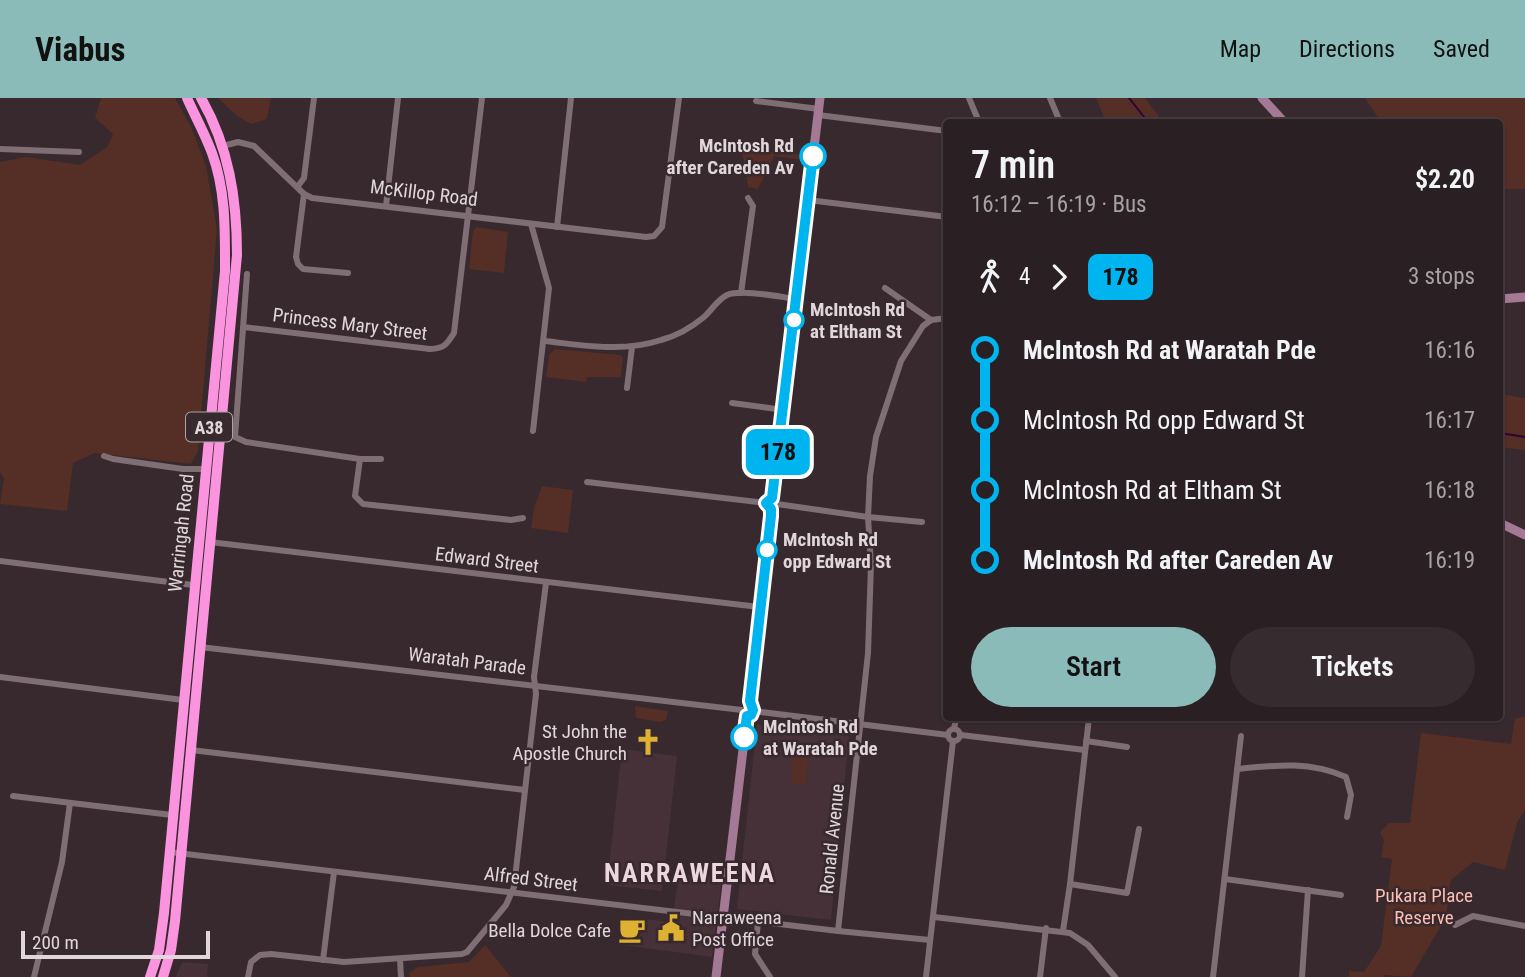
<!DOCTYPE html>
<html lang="en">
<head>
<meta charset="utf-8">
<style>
	body { margin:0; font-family:"Roboto Condensed",sans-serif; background:#362c2f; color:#f1f3f6; height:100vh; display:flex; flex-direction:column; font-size:26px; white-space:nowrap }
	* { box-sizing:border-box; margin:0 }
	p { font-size:23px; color:#a5a2a5 }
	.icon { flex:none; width:38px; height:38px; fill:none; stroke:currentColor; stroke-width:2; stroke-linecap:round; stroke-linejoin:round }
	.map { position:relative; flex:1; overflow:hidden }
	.panel { position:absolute; left:943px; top:21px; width:560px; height:602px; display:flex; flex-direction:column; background:#2a1f22; border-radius:7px; box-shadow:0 2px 5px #0004,0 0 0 2px #463d40 }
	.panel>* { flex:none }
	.badge { padding:0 14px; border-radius:10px; font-size:24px; line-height:46px }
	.scale { position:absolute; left:21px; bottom:18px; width:189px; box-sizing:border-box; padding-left:7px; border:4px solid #e1d7da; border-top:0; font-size:19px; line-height:24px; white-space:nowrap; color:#e1d7da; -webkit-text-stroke:5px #38292e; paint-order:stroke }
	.map>.badge { position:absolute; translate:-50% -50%; box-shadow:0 0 0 4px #fff }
	.legs { display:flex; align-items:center; gap:10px; height:77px; padding:0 28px; font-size:23px }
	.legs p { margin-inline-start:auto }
	.summary { display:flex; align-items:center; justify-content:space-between; height:119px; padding:0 28px }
	h1 { font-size:38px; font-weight:600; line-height:52px }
	.primary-button { display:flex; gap:14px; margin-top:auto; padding:14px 28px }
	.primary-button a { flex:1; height:80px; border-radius:42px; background:#8bbbb9; color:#111; font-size:28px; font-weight:600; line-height:80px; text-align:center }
	.primary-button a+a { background:#362c2f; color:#f1f3f6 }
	ul { padding:0 28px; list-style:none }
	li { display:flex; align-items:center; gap:24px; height:70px; font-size:26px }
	li i { display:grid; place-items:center; width:10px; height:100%; margin:0 9px; background:currentColor }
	li i::after { content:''; width:18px; height:18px; margin:-9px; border:5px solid; border-radius:50%; background:#2a1f22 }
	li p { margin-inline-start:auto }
	li:first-child i { background:linear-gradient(#0000 50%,currentColor 0) }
	li:last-child i { background:linear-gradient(currentColor 50%,#0000 0) }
	header { display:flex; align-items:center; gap:42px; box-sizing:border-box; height:98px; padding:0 35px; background:#8bbbb9; color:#111 }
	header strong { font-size:33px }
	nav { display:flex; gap:38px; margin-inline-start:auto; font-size:24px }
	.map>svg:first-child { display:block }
</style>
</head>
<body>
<header>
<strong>Viabus</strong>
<nav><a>Map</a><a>Directions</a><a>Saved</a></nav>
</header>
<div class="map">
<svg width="1525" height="879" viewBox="0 0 1525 879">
	<rect width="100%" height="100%" fill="#38292e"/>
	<!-- built -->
	<g fill="#463138">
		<path d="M757,626l92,12 -18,184 -94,-11z"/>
		<path d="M622,651l55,7 -15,135 -55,-6z"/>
		<path d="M679,775l43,5 -10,79 -90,-12 4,-28 46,5z"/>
		<path d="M182,864l26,2 -1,13h-31z"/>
	</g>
	<!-- green -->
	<g fill="#552e26">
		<path d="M101,0h74l16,29 15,39 11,63 -19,222 -7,13 -96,-11 -22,10 -6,48 -67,-7 4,-26 -4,-6v-310l26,-5 54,8 27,-18 6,-13 -18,-16z"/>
		<path d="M218,0h53l-4,21 -16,5 -14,-8z"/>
		<path d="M1096,0h49l18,24h-57z"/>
		<path d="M1365,0h160v91h-25v-67h-119z"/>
		<path d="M742,51l61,6v5l-29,-4 -16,33 -10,-2z"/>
		<path d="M477,129l31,5 -4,41 -35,-4 4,-39z"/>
		<path d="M555,251l65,6 3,3 -2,19h-34l-1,5 -40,-5 3,-22z"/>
		<path d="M1500,296l25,4v52l-25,-3z"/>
		<path d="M542,388l31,4 -5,43 -37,-5 3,-20z"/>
		<path d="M635,608l33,5 -2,9 -6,2 -24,-4z"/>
		<path d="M1525,618v94l-8,13 -12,47 -32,-8 -22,18 -5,37 -35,60 -27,-2 -1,2h-34v-6l15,1 17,-26 11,-87 -11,-2 3,-16 -4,-9 9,-9h21l11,-90 90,11 4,-25z"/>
		<path d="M793,658l15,1 -2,28 -15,-2z"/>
		<path d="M485,847l26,32h-101l-1,-4 9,-6 51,-5z"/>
	</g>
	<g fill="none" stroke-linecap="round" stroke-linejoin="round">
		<!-- stream -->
		<g stroke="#2d0535" stroke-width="2">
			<path d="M1129,0l19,24"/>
			<path d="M1500,335l25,4"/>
		</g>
		<!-- street -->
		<g stroke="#7f6e73" stroke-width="6">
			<path d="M969,0l10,24"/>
			<path d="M1050,0l10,24"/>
			<path d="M756,3l63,8"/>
			<path d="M818,17l129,16"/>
			<path d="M223,48l15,-4 16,4 50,48 8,4 334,39 8,-1 8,-9 17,-129"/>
			<path d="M0,51l79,3"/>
			<path d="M298,88l6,-8 10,-80"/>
			<path d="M304,96l-8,63 2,7 5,5 45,4"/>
			<path d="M808,102l139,17"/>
			<path d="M386,108l12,-108"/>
			<path d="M531,126l18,64 -16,143"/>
			<path d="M557,129l14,-129"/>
			<path d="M247,176l-12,163 11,5 114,17h21"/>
			<path d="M885,190l46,32"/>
			<path d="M741,195l12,-87 -5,-8"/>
			<path d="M243,229l187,22c14,0 17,-5 24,-16l28,-235"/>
			<path d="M544,243c39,4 78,12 117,-1 15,-4 31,-13 43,-23 8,-7 13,-17 23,-22 15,-6 53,2 70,4"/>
			<path d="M627,290l5,-41"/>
			<path d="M732,305l52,7"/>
			<path d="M104,358l9,3 70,10h22"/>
			<path d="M360,361l-5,37 8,8 148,16 12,-2"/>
			<path d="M587,384l179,21"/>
			<path d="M777,406l91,13 54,5"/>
			<path d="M210,444l549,65"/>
			<path d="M0,463l193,24"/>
			<path d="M200,549l542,63"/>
			<path d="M0,579l183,23"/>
			<path d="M753,613l195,24"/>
			<circle cx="954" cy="637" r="6"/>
			<path d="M954,631l2,-11"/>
			<path d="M961,637l124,15"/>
			<path d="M1086,643l41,6"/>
			<path d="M191,652l334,40"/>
			<path d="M1237,671c39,-4 73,-8 109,8l5,18 -4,22"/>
			<path d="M13,698l159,19"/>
			<path d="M169,754l669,79 92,9"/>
			<path d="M1225,781l116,16"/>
			<path d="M1070,786l57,9 12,-64"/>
			<path d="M934,819l136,16 18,12 27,32"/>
			<path d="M758,824l-3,32 15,23"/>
			<path d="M1455,827l18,-9 52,10"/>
			<path d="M838,833l30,-278 3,-88 -3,-48 2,-41 6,-39 25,-76 22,-35 8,-6 16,-2"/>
			<path d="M1063,833l7,-47 19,-166"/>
			<path d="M400,861l1,18"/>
			<path d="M323,862l11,-88"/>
			<path d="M34,879l28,-115 8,-59"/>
			<path d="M248,879l3,-15 9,-7 11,-1 73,8 118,-8 5,-2 39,-47 8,-18 22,-193 -2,-17 12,-94"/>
			<path d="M926,879l27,-236"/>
			<path d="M1040,879l6,-49"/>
			<path d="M1213,879l28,-241"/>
			<path d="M1302,879l6,-87"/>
		</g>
		<!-- secondary -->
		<g stroke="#a47993" stroke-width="9">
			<path d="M1262,0l22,24"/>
			<path d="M1500,201l25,-2"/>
			<path d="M772,400l48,-400"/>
			<path d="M1500,425l25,12"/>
			<path d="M749,608l22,-190v-7l-5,-6 6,-5"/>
			<path d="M716,879l31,-261"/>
		</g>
		<!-- highway -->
		<g stroke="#fb94de" stroke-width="10">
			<path d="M150,879l9,-27 5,-37 61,-642c0,-40 1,-80 -13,-118 -7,-19 -17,-37 -25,-55"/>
			<path d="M163,879l8,-27 4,-29 62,-666c0,-56 -8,-108 -36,-157"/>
		</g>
	</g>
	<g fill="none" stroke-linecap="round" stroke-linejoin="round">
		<defs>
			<path id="line-1" d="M744,639l3,-21 4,-1 2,-5 -3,-9 21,-185v-7l-5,-6 6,-5 41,-342"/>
		</defs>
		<!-- line-1 casing -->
		<use href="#line-1" stroke="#fff" stroke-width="16"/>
		<!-- line-1 -->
		<use href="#line-1" stroke="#00b5ef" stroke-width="10"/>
	</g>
	<!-- icons -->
	<defs>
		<symbol id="church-bare" viewBox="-9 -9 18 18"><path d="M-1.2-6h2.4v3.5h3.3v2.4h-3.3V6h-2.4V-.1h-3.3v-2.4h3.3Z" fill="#dfb133" stroke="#38292e" stroke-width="2.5" paint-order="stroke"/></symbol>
		<symbol id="civic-bare" viewBox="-9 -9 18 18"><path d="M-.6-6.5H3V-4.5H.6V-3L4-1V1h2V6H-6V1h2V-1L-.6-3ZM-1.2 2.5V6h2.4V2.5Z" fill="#dfb133" stroke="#38292e" stroke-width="2.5" paint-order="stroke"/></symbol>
		<symbol id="cafe-bare" viewBox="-9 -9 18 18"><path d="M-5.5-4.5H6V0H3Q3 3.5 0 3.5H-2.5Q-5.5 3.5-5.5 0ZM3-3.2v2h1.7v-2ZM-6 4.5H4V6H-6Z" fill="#dfb133" stroke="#38292e" stroke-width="2.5" paint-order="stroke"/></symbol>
	</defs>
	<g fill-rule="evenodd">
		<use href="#church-bare" x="629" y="625" width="38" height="38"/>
		<use href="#civic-bare" x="652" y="811" width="38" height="38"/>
		<use href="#cafe-bare" x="613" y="813" width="38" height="38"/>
	</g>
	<!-- markers -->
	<g fill="#fff" stroke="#00b5ef" stroke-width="3.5">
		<circle cx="813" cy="58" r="12"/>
		<circle cx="794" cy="222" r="9"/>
		<circle cx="767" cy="452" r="9"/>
		<circle cx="744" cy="639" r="12"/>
	</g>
	<g text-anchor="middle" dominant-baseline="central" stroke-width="5" stroke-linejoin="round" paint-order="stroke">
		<!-- shield labels -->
		<rect fill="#38292e" stroke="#aea3a6" stroke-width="2" x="186" y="314.5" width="46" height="29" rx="5"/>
		<g font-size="18" font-weight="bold" fill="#e1d7da">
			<text x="209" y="329">A38</text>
		</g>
		<!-- stop labels -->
		<g font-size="19" font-weight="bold" fill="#e1d7da" stroke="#38292e" text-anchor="start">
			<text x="794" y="47" text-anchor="end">McIntosh Rd<tspan x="794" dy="22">after Careden Av</tspan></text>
			<text x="810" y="211">McIntosh Rd<tspan x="810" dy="22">at Eltham St</tspan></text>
			<text x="783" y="441">McIntosh Rd<tspan x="783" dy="22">opp Edward St</tspan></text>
			<text x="763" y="628">McIntosh Rd<tspan x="763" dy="22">at Waratah Pde</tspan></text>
		</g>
		<!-- street labels -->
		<g font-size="19" fill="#e1d7da" stroke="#38292e">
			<text transform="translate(424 95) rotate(7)">McKillop Road</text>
			<text transform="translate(350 226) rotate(7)">Princess Mary Street</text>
			<text transform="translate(181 435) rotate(-84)">Warringah Road</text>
			<text transform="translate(487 462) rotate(7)">Edward Street</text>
			<text transform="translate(467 563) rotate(7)">Waratah Parade</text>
			<text transform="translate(832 741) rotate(-84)">Ronald Avenue</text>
			<text transform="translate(531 781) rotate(7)">Alfred Street</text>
		</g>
		<!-- poi labels -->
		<g font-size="19" fill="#e1d7da" stroke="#38292e" text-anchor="end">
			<text x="627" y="633">St John the<tspan x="627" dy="22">Apostle Church</tspan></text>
			<text x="692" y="819" text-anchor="start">Narraweena<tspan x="692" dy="22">Post Office</tspan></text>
			<text x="611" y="832">Bella Dolce Cafe</text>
		</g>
		<!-- park labels -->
		<g font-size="19" fill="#fdbfb1" stroke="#38292e">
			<text x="1424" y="797">Pukara Place<tspan x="1424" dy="22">Reserve</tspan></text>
		</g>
		<!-- district labels -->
		<g font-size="26" font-weight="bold" letter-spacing="2" fill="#ebd7dd" stroke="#38292e">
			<text x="690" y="775">NARRAWEENA</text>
		</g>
	</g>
</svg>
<div class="scale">200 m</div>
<b class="badge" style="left:778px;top:354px;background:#00b5ef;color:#111">178</b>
<section class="panel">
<div class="summary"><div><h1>7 min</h1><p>16:12 – 16:19 · Bus</p></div><b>$2.20</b></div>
<div class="legs"><svg class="icon" aria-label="walk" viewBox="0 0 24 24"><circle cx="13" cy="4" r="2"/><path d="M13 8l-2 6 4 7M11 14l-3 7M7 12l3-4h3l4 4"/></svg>4<svg class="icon" aria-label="forward" viewBox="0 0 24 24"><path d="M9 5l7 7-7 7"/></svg><b class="badge" style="background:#00b5ef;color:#111">178</b><p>3 stops</p></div>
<ul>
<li><i style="color:#00b5ef"></i><b>McIntosh Rd at Waratah Pde</b><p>16:16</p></li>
<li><i style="color:#00b5ef"></i><span>McIntosh Rd opp Edward St</span><p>16:17</p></li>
<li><i style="color:#00b5ef"></i><span>McIntosh Rd at Eltham St</span><p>16:18</p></li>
<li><i style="color:#00b5ef"></i><b>McIntosh Rd after Careden Av</b><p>16:19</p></li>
</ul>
<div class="primary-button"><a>Start</a><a>Tickets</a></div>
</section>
</div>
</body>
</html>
